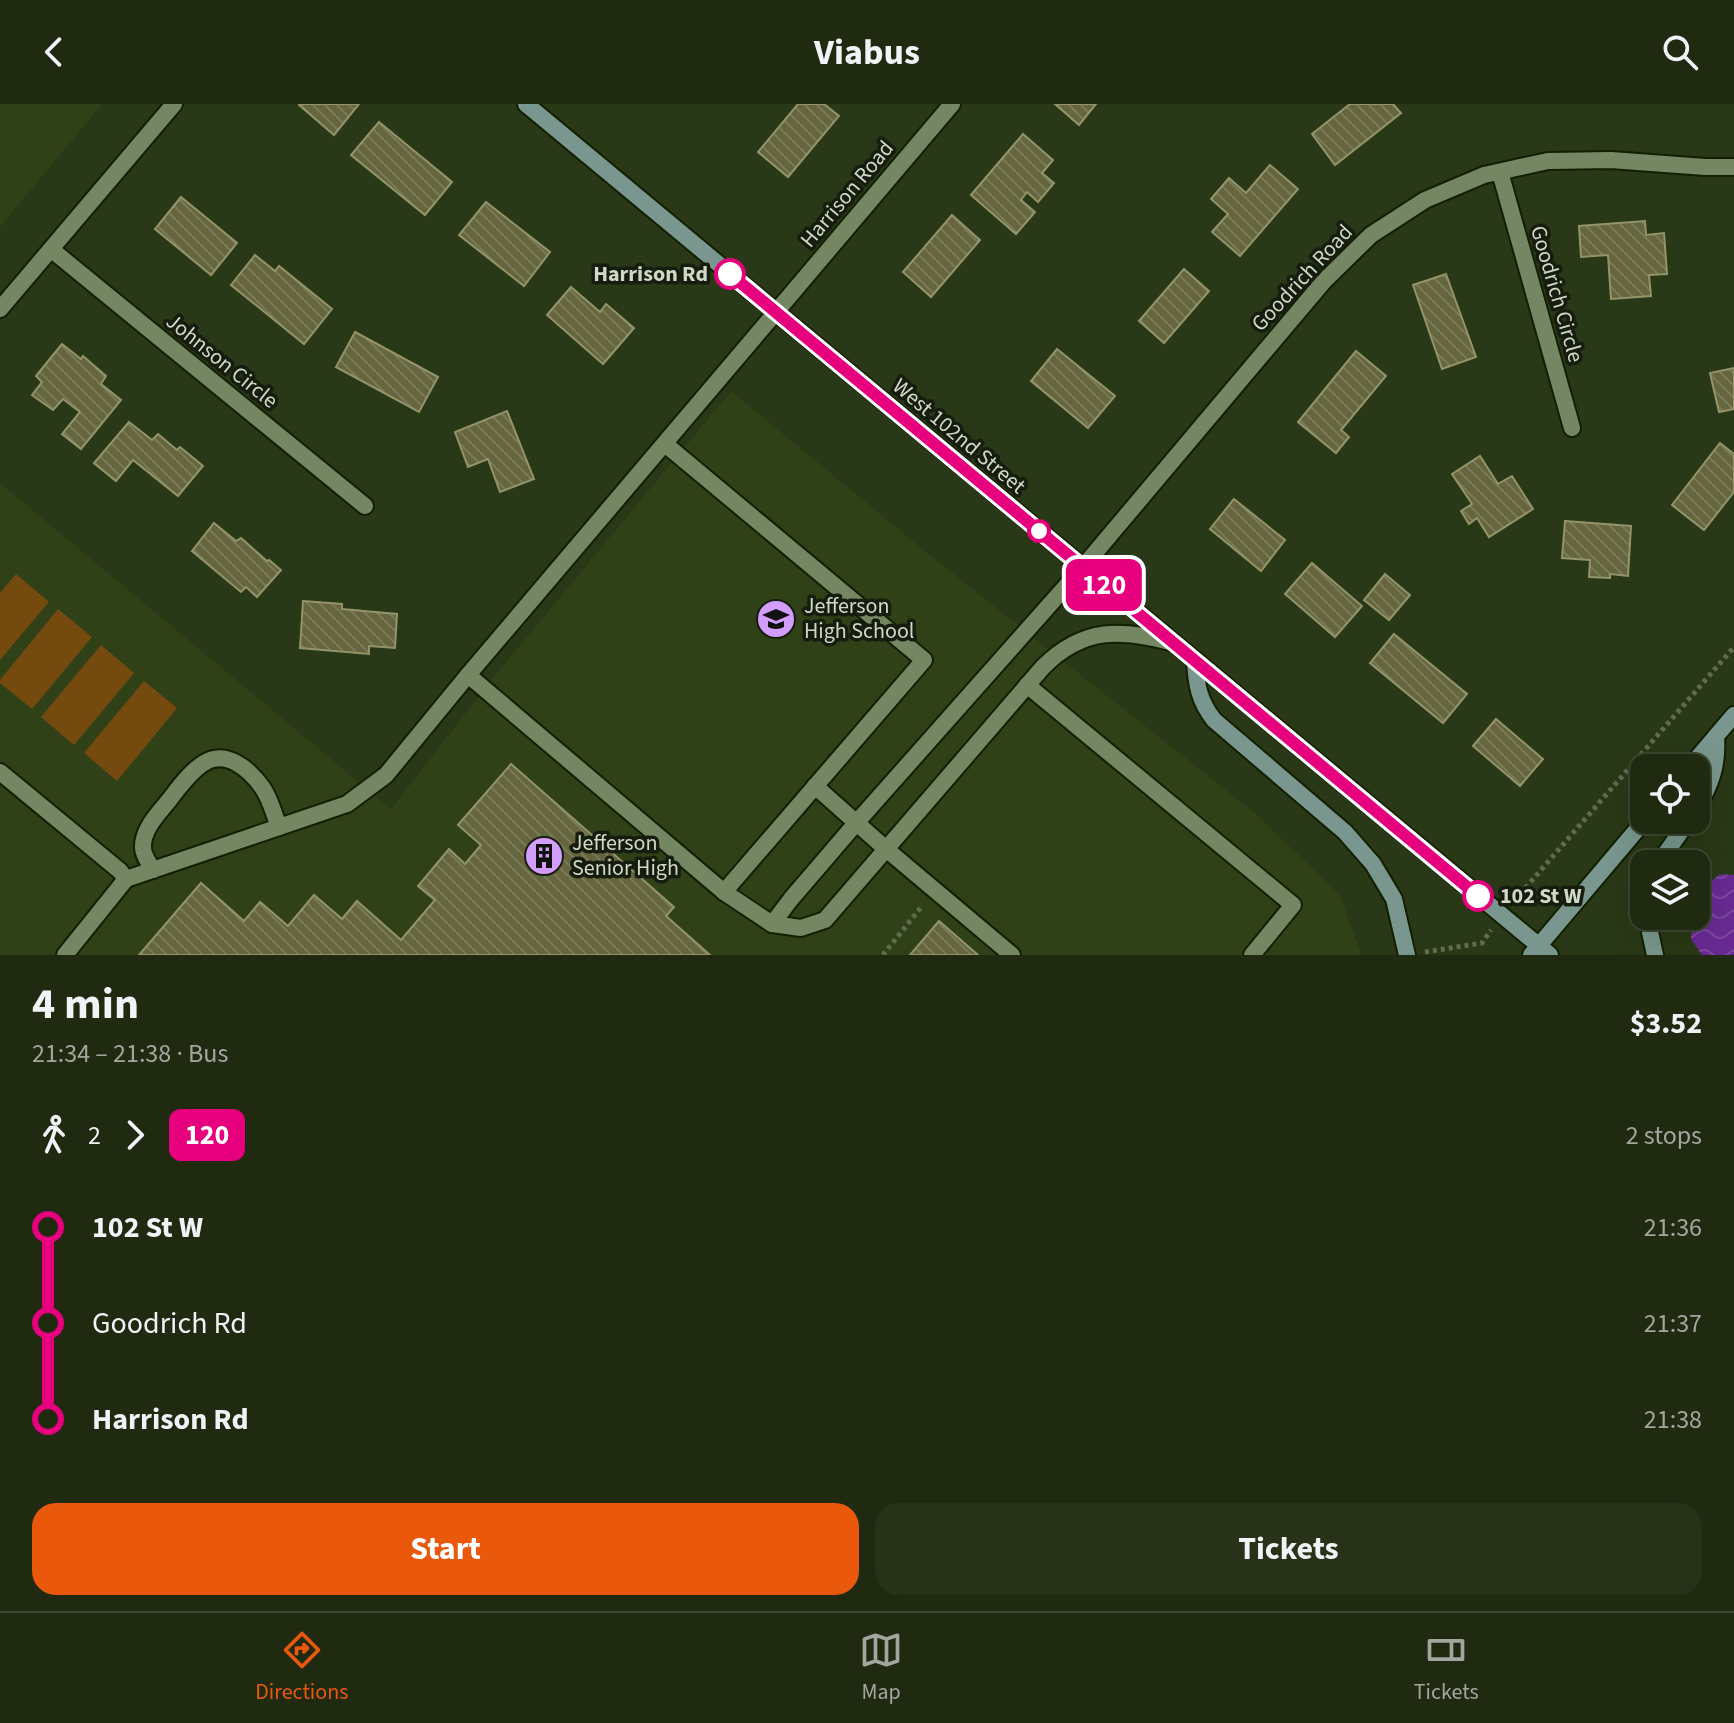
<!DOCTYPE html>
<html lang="en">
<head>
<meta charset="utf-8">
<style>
	body { margin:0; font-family:"Source Sans 3",sans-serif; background:#273219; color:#f1f3f6; height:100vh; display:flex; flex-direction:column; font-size:30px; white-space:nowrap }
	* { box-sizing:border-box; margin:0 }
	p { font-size:26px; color:#a1a79f }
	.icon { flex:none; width:44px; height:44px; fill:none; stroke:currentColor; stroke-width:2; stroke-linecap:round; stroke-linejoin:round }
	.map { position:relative; height:851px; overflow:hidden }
	.details { display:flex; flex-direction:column; background:#1f2a10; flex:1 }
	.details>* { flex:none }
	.badge { padding:0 16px; border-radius:12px; font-size:28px; line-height:52px }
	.controls { position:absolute; left:1630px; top:650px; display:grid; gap:16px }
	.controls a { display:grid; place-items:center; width:80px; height:80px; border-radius:16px; background:#1f2a10; box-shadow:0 8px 32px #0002,0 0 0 2px #3c4630; font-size:40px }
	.map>.badge { position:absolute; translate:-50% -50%; box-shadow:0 0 0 4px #fff }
	.legs { display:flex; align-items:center; gap:12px; height:88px; padding:0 32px; font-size:26px }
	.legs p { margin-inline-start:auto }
	.head { display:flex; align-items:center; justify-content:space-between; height:136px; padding:0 32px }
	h1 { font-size:44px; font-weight:700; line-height:60px }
	.button { display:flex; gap:16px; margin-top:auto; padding:16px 32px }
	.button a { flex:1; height:92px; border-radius:24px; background:#ea580c; color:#fff; font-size:32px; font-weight:700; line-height:92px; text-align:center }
	.button a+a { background:#273219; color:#f1f3f6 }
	ul { padding:0 32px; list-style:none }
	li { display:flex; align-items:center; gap:28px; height:96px; font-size:30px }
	li i { display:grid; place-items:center; width:12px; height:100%; margin:0 10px; background:currentColor }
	li i::after { content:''; width:20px; height:20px; margin:-10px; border:6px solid; border-radius:50%; background:#1f2a10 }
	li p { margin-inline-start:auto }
	li:first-child i { background:linear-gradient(#0000 50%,currentColor 0) }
	li:last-child i { background:linear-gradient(currentColor 50%,#0000 0) }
	header { display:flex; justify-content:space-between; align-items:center; height:104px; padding:0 32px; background:#1f2a10; font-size:36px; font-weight:700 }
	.dock { display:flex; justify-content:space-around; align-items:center; height:112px; border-top:2px solid #3c4630; background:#1f2a10; font-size:22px; color:#a1a79f }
	.dock a { display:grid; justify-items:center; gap:4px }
	.dock .active { color:#ea580c }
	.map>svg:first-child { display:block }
</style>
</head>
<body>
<header><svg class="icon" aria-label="back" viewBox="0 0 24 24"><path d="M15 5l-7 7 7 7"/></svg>Viabus<svg class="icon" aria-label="search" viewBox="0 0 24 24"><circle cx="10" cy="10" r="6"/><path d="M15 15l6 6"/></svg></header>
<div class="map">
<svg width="1734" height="851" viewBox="0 0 1734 851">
	<defs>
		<pattern id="water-waves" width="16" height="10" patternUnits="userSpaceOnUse" patternTransform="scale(2)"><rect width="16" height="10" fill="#682a92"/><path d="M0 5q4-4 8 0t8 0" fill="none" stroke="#7d48a0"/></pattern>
		<pattern id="building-back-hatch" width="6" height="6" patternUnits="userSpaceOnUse" patternTransform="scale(2)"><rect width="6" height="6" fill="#65653e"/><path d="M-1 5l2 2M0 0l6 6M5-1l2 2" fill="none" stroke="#7a7a58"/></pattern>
	</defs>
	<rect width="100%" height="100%" fill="#293816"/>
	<!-- built -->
	<g fill="#304118">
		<path d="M0,0h102l-102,123z"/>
		<path d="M731,287l205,169 320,254 84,81 20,56 -1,4h-1359v-472l391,326 102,-131z"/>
	</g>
	<!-- park -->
	<g fill="#754a0f">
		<path d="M16,470l33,28 -49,58v-67z"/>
		<path d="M58,505l34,28 -60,72 -32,-26v-3z"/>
		<path d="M101,541l33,28 -60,72 -33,-28z"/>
		<path d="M144,577l33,27 -60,73 -33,-28z"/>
	</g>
	<!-- water -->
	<path fill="url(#water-waves)" d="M1720,770l14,1v80h-32l-11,-16 1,-23h4v-22z"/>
	<!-- building -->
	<g fill="url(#building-back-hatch)" stroke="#94946b" stroke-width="2">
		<path d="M300,0h59l-25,31 -35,-30z"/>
		<path d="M798,0h26l15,12 -51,61 -30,-25z"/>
		<path d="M1055,0h41l-17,21z"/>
		<path d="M1350,0h43l8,9 -66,52 -23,-31z"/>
		<path d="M379,18l73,60 -27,33 -74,-60z"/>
		<path d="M1023,30l30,26 -11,13 12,10 -16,19 -11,-10 -6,8 14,12 -19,22 -45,-39z"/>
		<path d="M1270,61l28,24 -58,67 -28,-24 16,-18 -17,-15 18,-21 17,15z"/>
		<path d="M181,93l56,46 -26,32 -56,-46z"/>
		<path d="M486,98l64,50 -26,34 -65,-51z"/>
		<path d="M952,111l28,25 -49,57 -28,-25z"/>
		<path d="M1645,117l1,14 18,-2 3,41 -18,1 2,21 -40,3 -3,-44 -27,2 -2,-31z"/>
		<path d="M255,151l20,16 4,-5 53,43 -28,35 -73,-59z"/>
		<path d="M1184,165l25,22 -45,52 -25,-22z"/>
		<path d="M1446,170l30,83 -34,12 -29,-84z"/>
		<path d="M571,183l29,25 6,-8 28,24 -31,36 -56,-49z"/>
		<path d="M355,228l83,45 -19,35 -83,-45z"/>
		<path d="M62,240l19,15 2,-3 23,20 -5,8 20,16 -40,49 -19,-15 18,-22 -17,-13 -10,11 -21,-15 10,-13 -6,-6z"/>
		<path d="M1057,245l58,47 -27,32 -57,-47z"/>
		<path d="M1356,247l30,25 -45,54 8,7 -13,16 -38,-31z"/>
		<path d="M1734,264v41l-15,3 -9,-39z"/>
		<path d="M507,307l27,68 -34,13 -12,-33 -20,8 -13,-35z"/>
		<path d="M129,318l23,18 6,-6 19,16 3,-3 23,19 -25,30 -45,-36 -17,21 -22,-18z"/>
		<path d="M1720,339l14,11v38l-30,38 -32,-25z"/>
		<path d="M1480,352l18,28 14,-8 21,33 -44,28 -12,-19 -8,6 -8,-13 11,-7 -20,-30z"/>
		<path d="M1234,395l51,41 -24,31 -51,-42z"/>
		<path d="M1565,417l66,5 -3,50 -18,-2v4l-21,-1 1,-17 -28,-2z"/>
		<path d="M214,419l22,18 5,-3 26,23 2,-1 12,10 -24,27 -11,-10 -5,5 -49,-41z"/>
		<path d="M1312,459l50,43 -27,31 -50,-43z"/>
		<path d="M1385,470l25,21 -21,25 -25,-20z"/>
		<path d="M303,497l39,3v5l55,5 -2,34 -26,-2v8l-69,-6z"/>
		<path d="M1394,530l73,60 -24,29 -73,-60z"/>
		<path d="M1496,615l47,40 -23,27 -47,-40z"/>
		<path d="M511,660l163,143 -8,9 44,39h-571l62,-72 43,38 16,-19 28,24 26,-31 28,24 15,-18 44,39 34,-40 -17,-14 31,-37 16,15 16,-19 -23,-20z"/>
		<path d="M939,817l39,34h-68z"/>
	</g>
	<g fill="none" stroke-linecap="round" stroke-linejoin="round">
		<defs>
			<g id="lane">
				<path d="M665,340l259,216 -200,232"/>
				<path d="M468,571l256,217 48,32 29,4 24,-8 218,-253c41,-41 79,-38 131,-24"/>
				<path d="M1027,581l266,220 -41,50"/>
				<path d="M0,668l120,99 6,8"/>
				<path d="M815,682l71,63 126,106"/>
				<path d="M153,766c-4,-7 -10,-15 -10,-22 -1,-19 16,-35 27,-49 9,-12 21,-28 34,-36 22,-14 45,6 58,24 8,11 12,27 17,40"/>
				<path d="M772,820l19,-25 66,-77 226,-255"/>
				<path d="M65,851l61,-76 221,-75 39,-29 82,-100 308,-363"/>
			</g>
			<g id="street">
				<path d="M1500,68l72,256"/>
				<path d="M52,146l313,256"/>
				<path d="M0,205l174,-205"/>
				<path d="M776,208l176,-208"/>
				<path d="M1083,463l241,-286 47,-46 54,-35 59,-25 64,-14 63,-1 94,7h29"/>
			</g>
			<g id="secondary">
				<path d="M526,0l1024,851"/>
				<path d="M1195,556c1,24 4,41 19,60l131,112 28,32 21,35 13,56"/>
				<path d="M1689,664l45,-53"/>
				<path d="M1696,706c15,-26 22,-44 20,-74"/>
				<path d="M1661,760l2,-7 26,-37"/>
				<path d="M1651,812l-1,16 5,23"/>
				<path d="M1531,851l114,-135"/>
			</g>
		</defs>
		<!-- lane casing -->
		<use href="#lane" stroke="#121f00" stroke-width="20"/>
		<!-- street casing -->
		<use href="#street" stroke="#121f00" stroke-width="20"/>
		<!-- secondary casing -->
		<use href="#secondary" stroke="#121f00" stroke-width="20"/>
		<!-- path -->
		<g stroke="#5f6d4f" stroke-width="5" stroke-dasharray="4 4" stroke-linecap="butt">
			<path d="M1515,796l219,-253"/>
			<path d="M1425,848l57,-9 9,-13"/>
			<path d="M883,851l39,-49"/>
		</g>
		<!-- lane -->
		<use href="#lane" stroke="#758762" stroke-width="16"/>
		<!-- street -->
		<use href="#street" stroke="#758762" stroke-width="16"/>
		<!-- secondary -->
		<use href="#secondary" stroke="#79978e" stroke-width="16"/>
	</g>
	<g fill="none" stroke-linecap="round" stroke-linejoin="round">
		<defs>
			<path id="line-1" d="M730,170l748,622"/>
		</defs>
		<!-- line-1 casing -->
		<use href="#line-1" stroke="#fff" stroke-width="18"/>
		<!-- line-1 -->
		<use href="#line-1" stroke="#e6007e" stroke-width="12"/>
	</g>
	<!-- icons -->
	<defs>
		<symbol id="school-disc" viewBox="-11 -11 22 22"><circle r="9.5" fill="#d29dfd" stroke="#161d0e"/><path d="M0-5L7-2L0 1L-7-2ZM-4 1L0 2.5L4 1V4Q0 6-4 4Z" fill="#111"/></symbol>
		<symbol id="building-disc" viewBox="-11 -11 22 22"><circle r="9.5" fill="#d29dfd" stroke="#161d0e"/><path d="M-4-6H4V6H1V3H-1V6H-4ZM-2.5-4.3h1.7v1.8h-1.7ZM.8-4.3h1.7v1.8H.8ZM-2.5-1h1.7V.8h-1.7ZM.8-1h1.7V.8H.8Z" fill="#111"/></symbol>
	</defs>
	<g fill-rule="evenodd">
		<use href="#school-disc" x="754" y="493" width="44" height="44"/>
		<use href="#building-disc" x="522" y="730" width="44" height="44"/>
	</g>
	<!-- markers -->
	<g fill="#fff" stroke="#e6007e" stroke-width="4">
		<circle cx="730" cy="170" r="14"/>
		<circle cx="1039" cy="427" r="10"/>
		<circle cx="1478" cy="792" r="14"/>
	</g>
	<g text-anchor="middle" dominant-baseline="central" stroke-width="7" stroke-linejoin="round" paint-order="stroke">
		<!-- street labels -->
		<g font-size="22" fill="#cfd9c5" stroke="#161d0e">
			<text transform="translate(847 90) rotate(-50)">Harrison Road</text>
			<text transform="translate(1302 174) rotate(-47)">Goodrich Road</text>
			<text transform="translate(1557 190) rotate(74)">Goodrich Circle</text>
			<text transform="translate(222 257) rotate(39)">Johnson Circle</text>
			<text transform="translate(959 332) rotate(40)">West 102nd Street</text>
		</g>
		<!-- stop labels -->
		<g font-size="22" font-weight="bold" fill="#cfd9c5" stroke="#161d0e" text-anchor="end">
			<text x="708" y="170">Harrison Rd</text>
			<text x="1500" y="792" text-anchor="start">102 St W</text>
		</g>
		<!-- poi labels -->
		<g font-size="22" fill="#cfd9c5" stroke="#161d0e" text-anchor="start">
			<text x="804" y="502">Jefferson<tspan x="804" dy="25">High School</tspan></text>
			<text x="572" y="739">Jefferson<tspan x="572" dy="25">Senior High</tspan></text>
		</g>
	</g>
</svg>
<div class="controls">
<a><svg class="icon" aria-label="locate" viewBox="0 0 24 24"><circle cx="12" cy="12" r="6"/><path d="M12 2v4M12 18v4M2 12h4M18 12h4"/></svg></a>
<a><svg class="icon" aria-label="layers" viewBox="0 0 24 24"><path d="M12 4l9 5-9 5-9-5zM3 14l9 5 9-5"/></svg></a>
</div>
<b class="badge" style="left:1104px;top:481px;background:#e6007e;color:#fff">120</b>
</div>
<section class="details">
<div class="head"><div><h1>4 min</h1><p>21:34 – 21:38 · Bus</p></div><b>$3.52</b></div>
<div class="legs"><svg class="icon" aria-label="walk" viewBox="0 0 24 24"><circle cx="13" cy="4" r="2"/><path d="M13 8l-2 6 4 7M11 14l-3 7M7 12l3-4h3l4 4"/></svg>2<svg class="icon" aria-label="forward" viewBox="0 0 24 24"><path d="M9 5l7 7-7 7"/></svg><b class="badge" style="background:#e6007e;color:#fff">120</b><p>2 stops</p></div>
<ul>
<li><i style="color:#e6007e"></i><b>102 St W</b><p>21:36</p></li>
<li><i style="color:#e6007e"></i><span>Goodrich Rd</span><p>21:37</p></li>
<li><i style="color:#e6007e"></i><b>Harrison Rd</b><p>21:38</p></li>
</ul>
<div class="button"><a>Start</a><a>Tickets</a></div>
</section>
<nav class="dock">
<a class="active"><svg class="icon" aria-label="directions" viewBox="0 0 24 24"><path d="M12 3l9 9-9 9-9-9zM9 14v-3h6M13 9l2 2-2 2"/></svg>Directions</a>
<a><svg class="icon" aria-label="map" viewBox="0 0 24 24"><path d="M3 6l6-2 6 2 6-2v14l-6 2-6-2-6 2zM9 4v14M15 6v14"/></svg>Map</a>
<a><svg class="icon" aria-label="tickets" viewBox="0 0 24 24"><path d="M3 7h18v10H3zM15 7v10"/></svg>Tickets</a>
</nav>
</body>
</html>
